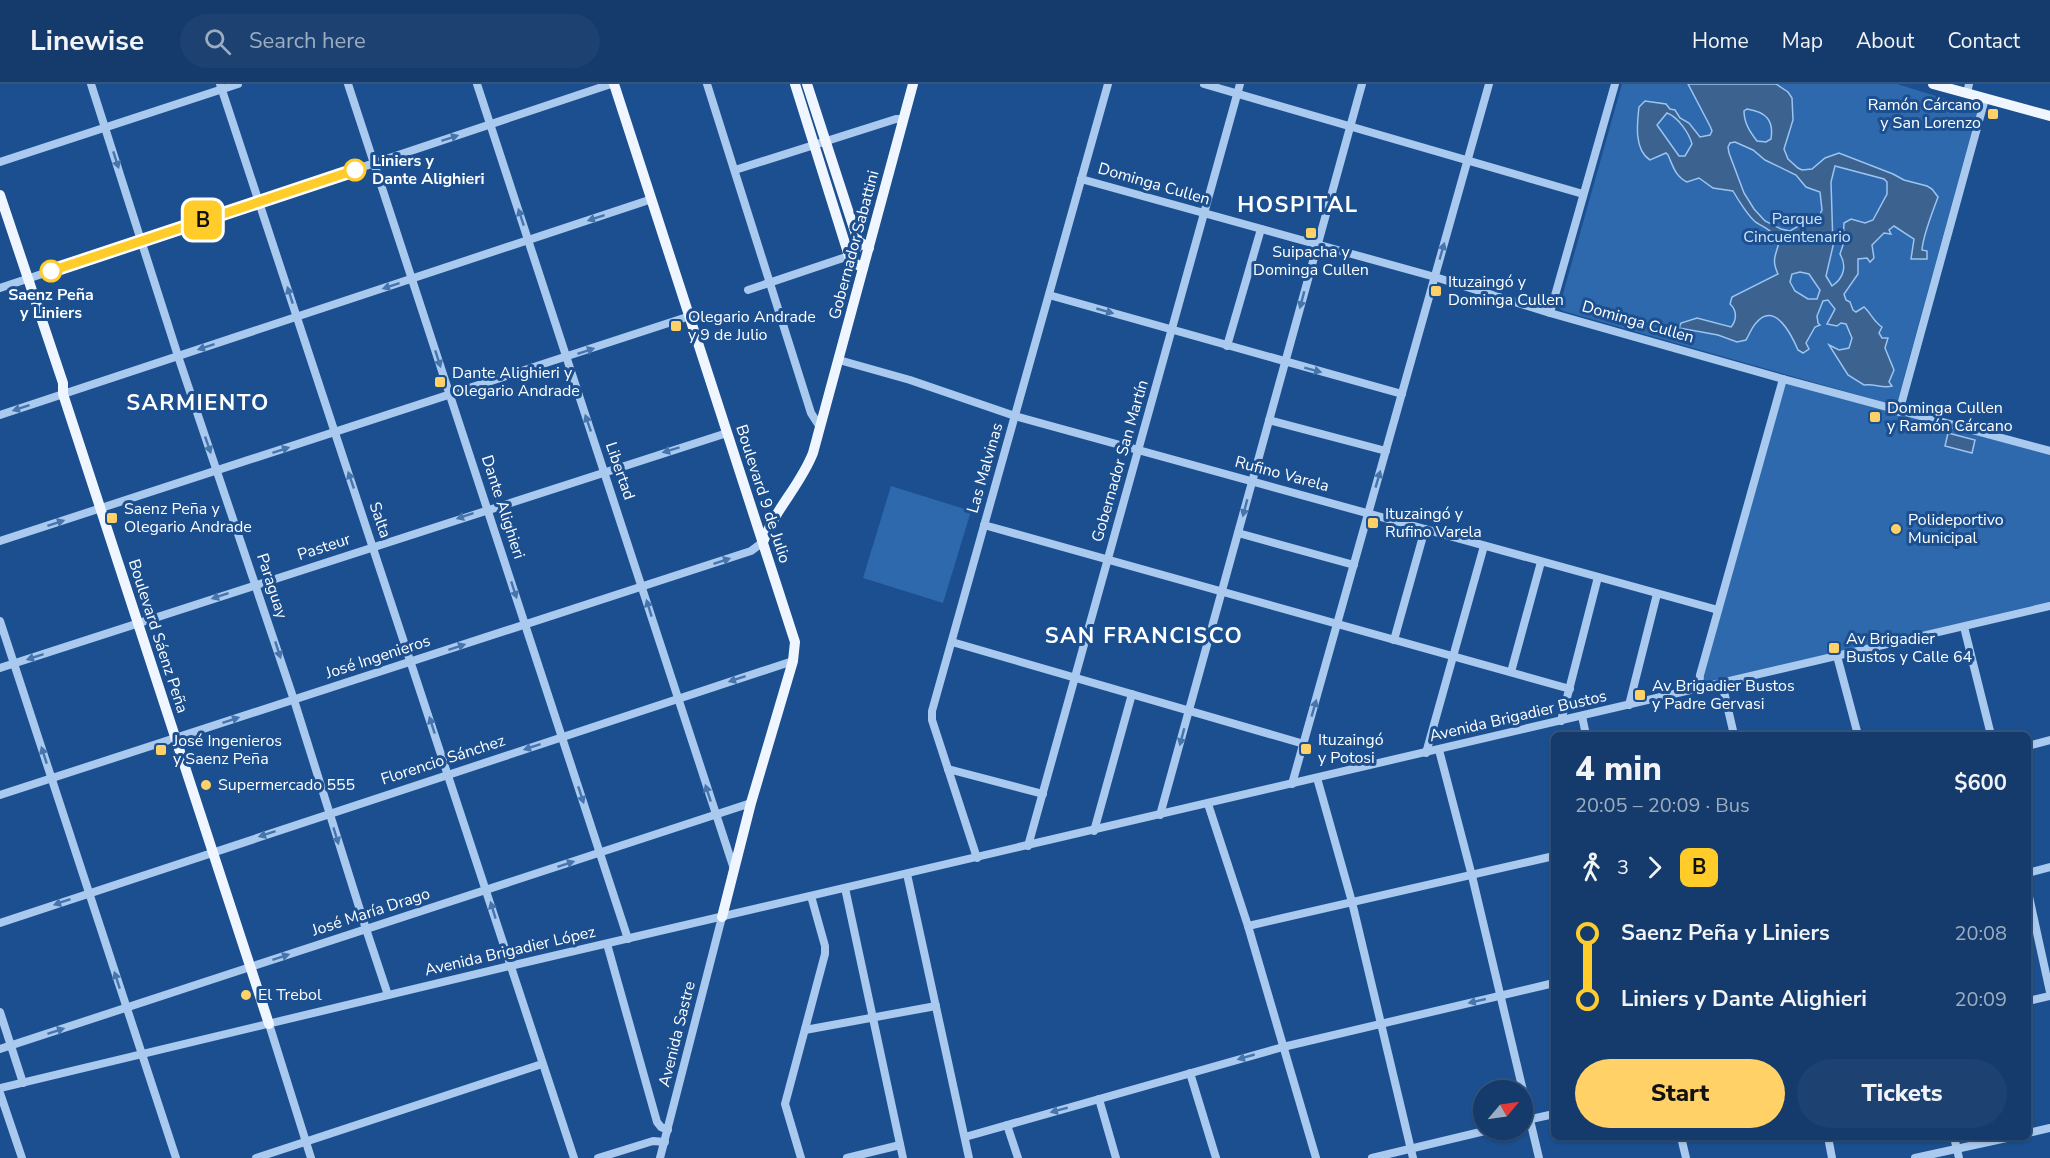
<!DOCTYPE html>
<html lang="en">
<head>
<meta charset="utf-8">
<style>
	body { margin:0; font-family:"Nunito Sans",sans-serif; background:#1d4271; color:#f1f3f6; height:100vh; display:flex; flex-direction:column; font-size:22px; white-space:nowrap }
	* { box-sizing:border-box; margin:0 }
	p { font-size:20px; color:#9dadc1 }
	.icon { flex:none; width:33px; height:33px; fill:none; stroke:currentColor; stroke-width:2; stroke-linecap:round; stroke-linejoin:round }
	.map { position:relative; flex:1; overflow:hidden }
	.details { position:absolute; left:1551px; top:648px; width:480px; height:408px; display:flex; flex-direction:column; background:#143b6b; border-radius:9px; box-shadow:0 2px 4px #0004,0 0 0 2px #33557e }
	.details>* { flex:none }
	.badge { padding:0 12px; border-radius:9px; font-size:21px; line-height:39px }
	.needle { width:39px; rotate:61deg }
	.tools { position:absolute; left:1473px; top:996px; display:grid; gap:12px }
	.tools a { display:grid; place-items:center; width:60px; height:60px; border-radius:50%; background:#143b6b; box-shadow:0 2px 4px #0004,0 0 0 2px #33557e; font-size:30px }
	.map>.badge { position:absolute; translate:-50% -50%; box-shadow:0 0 0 3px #fff }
	.legs { display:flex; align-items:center; gap:9px; height:66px; padding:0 24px; font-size:20px }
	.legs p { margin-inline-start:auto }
	.headline { display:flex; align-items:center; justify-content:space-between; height:102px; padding:0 24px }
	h1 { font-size:33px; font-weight:800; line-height:45px }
	.cta { display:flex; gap:12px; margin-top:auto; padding:12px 24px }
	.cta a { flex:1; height:69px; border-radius:36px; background:#ffd166; color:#111; font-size:24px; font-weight:800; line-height:69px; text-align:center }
	.cta a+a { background:#1d4271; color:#f1f3f6 }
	ul { padding:0 24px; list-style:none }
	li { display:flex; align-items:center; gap:21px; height:66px; font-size:22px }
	li i { display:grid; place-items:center; width:9px; height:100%; margin:0 8px; background:currentColor }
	li i::after { content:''; width:15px; height:15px; margin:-8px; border:4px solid; border-radius:50%; background:#143b6b }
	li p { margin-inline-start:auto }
	li:first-child i { background:linear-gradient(#0000 50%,currentColor 0) }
	li:last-child i { background:linear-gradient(currentColor 50%,#0000 0) }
	header { display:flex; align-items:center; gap:36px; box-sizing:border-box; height:84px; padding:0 30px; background:#143b6b; border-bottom:2px solid #33557e }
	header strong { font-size:28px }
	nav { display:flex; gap:33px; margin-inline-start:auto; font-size:21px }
	.search { width:420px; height:54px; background:#1d4271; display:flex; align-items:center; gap:15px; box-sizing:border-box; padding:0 21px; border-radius:33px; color:#9dadc1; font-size:22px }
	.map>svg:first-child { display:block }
</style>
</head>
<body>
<header>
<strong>Linewise</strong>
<div class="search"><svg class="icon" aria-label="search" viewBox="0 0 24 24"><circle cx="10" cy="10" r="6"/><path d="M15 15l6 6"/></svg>Search here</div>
<nav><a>Home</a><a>Map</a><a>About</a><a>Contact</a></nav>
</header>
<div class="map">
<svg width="2050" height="1074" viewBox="0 0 2050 1074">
	<rect width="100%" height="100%" fill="#1b4f8f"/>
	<!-- green -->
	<g fill="#2e69ad">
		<path d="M1622,0h275l81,25 -80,290 -3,4 -5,1 -327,-93 -4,-3z"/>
		<path d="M1783,295l267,72v155l-351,82z"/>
		<path d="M891,402l80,25 -28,92 -80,-25z"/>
	</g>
	<!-- water -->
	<g fill="#3c6290" stroke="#9cc4f0" stroke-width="1.5" fill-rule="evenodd">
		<path d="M1688,0h88l12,8 4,6 1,22 -9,29 4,10 10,9 4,2 10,-1 13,-11 14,-5 54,21 11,6 23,6 5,3 6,8c-5,14 -15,38 -16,53l5,1v8h-16l3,-20 -20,-13 -5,4 2,4 -7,-1 -12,12 2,13 -4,4 -3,-4 -9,1v15l-14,20 2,6 4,2 3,8 3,2 8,-5c7,6 9,14 18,20l-3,6 3,5h6l-3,10 9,22 -5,12 3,4c-10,3 -18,-3 -28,-1l-16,-10 -19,-30 10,5 10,-2 3,-10 -6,-14 -5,-1 -4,3 -10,-2 8,-15 -7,-9 -5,1 -6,15 1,7 2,2 -5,2 -9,16 3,6 -6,4 -5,-3c-6,-14 -23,-50 -42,-27 -4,4 -7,12 -10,17l-9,2 -19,-7 -39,-7 2,-5 16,-5 34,9c6,-7 6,-17 -1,-23l2,-7 46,-23c-7,-15 -2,-18 1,-32 -5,-10 -13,-14 -22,-19 -7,-4 -20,-25 -24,-32l-20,-3 -14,-10 -12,4c-12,-6 -14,-16 -19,-27l-2,-2 -16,7c-16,-10 -13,-36 -11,-53l6,-6 21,3 4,5 5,1 5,8 9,5 11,14 10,-2 2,-4 -2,-5zM1747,25c19,3 27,11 24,30l-5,3 -9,-1c-7,-9 -13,-18 -13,-30zM1667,29c11,4 22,20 25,31l-7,12h-6l-22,-31zM1735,58l18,8 12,10 31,15 10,12 14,5 2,18 -2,4 -30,17 -9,-2 -16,-8 -11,-12 -10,-16 -15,-40 -1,-6 2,-4zM1835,82l49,13 3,3v12l-14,26 -8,3 -14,-4 -7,4 -1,22 -3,9c7,12 4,24 -8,32l-6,-10 7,-30 -2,-64zM1800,188l9,2 11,16 -3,9h-9l-13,-8 -5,-9 2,-8z"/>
		<path d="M1948,349l27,7 -3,13 -27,-7z"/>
	</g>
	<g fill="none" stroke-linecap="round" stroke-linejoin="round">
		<!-- minor -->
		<g stroke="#a9c9ee" stroke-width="8">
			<path d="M91,0l87,272 116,344 72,229 22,66"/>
			<path d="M220,0l354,1074"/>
			<path d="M348,0l280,855"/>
			<path d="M477,0l257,785"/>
			<path d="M707,0l104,329 9,14"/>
			<path d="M1204,0l379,110"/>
			<path d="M1967,9l2,-9"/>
			<path d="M0,78l238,-78"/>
			<path d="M735,86l161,-51h8"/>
			<path d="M1081,95l354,98 115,36 233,66 267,72"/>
			<path d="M0,204l611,-204"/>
			<path d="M748,206l101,-34 6,-4 6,-8"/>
			<path d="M1049,211l353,99"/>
			<path d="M1550,229l65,-229"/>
			<path d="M1227,262l34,-117"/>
			<path d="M839,276l71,20 105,36 703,194"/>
			<path d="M1899,328l86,-313"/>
			<path d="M0,331l652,-216"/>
			<path d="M1269,336l117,31"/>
			<path d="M984,441l586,164"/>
			<path d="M1238,449l116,32"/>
			<path d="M0,457l690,-225"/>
			<path d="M0,537l176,537"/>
			<path d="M1964,543l27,108"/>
			<path d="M1394,556l31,-111"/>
			<path d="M952,558l352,102"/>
			<path d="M1837,572l21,79"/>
			<path d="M0,584l727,-235"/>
			<path d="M1511,588l30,-110"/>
			<path d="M1722,599l12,52"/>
			<path d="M1699,604l1,-13 83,-296"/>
			<path d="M1629,621l28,-111"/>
			<path d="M1582,632l4,19"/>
			<path d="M1561,637l37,-144"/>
			<path d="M2028,662l22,-6"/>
			<path d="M1439,666l33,126 67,282"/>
			<path d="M1426,669l58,-207"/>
			<path d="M948,685l95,25"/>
			<path d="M1317,694l35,124 61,256"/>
			<path d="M1292,700l197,-700"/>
			<path d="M0,711l751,-244 12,-9"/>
			<path d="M1208,720l40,122 68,232"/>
			<path d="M1160,731l202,-731"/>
			<path d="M1094,747l38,-137"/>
			<path d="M1028,762l212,-762"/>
			<path d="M977,774l-45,-138v-9l176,-627"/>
			<path d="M2028,789l22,-6"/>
			<path d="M907,790l62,284"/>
			<path d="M845,804l58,270"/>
			<path d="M2028,808l22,100"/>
			<path d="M0,839l793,-262"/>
			<path d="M1248,842l306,-70"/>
			<path d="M607,860l50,178 4,5 7,3"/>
			<path d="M2028,917l22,-5"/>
			<path d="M0,928l23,71"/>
			<path d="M269,940l42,134"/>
			<path d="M805,946l131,-24"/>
			<path d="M0,965l751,-246"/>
			<path d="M1190,989l26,85"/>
			<path d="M0,1004l510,-122 1540,-360"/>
			<path d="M0,1009l22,65"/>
			<path d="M1099,1015l17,59"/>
			<path d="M1522,1037l32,-7"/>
			<path d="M1007,1041l11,33"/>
			<path d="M2028,1049l22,-5"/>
			<path d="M965,1053l318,-90 271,-64"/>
			<path d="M1681,1053l5,21"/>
			<path d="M1828,1053l4,21"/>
			<path d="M1954,1053l5,21"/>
			<path d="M256,1074l286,-94"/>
			<path d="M598,1074l55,-17 12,1"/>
			<path d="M660,1074l62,-241"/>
			<path d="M801,1074l-16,-54 40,-150v-8l-14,-50"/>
			<path d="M847,1074l53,-13"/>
			<path d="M1372,1074l117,-28"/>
			<path d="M1915,1074l96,-21"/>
		</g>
		<!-- major -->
		<g stroke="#f0f6ff" stroke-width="10">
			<path d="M614,0l181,558 -2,19 -42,142 -29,114"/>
			<path d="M795,0l54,172 4,6 10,6"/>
			<path d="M807,0l51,157 11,7"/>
			<path d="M1933,0l117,32"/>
			<path d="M0,111l63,188v11l206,630"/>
			<path d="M763,458c12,-33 37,-56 50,-89l100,-369"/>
		</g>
	</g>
	<!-- one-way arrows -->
	<defs><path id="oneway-solid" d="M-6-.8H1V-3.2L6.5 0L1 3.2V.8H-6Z" transform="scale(1.5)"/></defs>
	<g fill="#4674ac">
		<use href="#oneway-solid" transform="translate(450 54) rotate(-18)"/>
		<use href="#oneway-solid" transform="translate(116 76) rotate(72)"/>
		<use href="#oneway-solid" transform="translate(521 133) rotate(-108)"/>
		<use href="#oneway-solid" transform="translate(596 134) rotate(162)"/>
		<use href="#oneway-solid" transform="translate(1442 167) rotate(-74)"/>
		<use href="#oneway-solid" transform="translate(391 202) rotate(162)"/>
		<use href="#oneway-solid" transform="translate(290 211) rotate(-108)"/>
		<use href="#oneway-solid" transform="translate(1302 216) rotate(105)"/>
		<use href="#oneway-solid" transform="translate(1105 227) rotate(16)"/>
		<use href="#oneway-solid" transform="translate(206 263) rotate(162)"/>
		<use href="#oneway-solid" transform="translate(586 267) rotate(-18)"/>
		<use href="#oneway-solid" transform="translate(438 275) rotate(72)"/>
		<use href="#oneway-solid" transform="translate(1313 286) rotate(15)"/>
		<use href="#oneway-solid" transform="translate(21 324) rotate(162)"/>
		<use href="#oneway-solid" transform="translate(588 339) rotate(-109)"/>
		<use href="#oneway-solid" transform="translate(208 361) rotate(71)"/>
		<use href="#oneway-solid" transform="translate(281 366) rotate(-18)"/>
		<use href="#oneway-solid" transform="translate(671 366) rotate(163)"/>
		<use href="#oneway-solid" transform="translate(1378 395) rotate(-74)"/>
		<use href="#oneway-solid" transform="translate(351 396) rotate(-109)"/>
		<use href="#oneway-solid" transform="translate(1245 424) rotate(105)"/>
		<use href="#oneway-solid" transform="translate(465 432) rotate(162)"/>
		<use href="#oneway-solid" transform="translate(56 439) rotate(-18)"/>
		<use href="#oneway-solid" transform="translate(722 477) rotate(-18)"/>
		<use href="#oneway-solid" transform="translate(514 506) rotate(72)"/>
		<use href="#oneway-solid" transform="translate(220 512) rotate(162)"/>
		<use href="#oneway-solid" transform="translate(649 524) rotate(-107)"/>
		<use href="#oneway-solid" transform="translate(457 563) rotate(-18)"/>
		<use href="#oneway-solid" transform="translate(278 566) rotate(72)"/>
		<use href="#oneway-solid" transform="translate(35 573) rotate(162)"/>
		<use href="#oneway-solid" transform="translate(737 595) rotate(162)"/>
		<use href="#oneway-solid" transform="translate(1314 624) rotate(-74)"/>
		<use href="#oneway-solid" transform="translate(231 636) rotate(-18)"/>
		<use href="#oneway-solid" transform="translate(432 641) rotate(-108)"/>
		<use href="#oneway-solid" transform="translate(1182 653) rotate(105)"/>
		<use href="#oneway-solid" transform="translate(532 663) rotate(162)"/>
		<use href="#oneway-solid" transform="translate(44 671) rotate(-108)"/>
		<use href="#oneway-solid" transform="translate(708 709) rotate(-108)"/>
		<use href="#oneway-solid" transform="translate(581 711) rotate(72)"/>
		<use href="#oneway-solid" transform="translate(267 750) rotate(162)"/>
		<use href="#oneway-solid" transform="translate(336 752) rotate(73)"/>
		<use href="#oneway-solid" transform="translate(566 780) rotate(-18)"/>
		<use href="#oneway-solid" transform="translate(62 818) rotate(161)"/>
		<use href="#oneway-solid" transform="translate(493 826) rotate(-107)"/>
		<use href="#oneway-solid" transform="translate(281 873) rotate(-18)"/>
		<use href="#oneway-solid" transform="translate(117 896) rotate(-108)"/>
		<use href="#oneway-solid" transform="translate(1477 917) rotate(167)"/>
		<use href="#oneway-solid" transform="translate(56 947) rotate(-18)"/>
		<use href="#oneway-solid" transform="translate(1246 973) rotate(164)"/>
		<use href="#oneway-solid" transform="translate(1059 1026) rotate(165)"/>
	</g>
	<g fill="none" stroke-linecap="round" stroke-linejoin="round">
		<defs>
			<path id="line-1" d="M51,187l304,-101"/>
		</defs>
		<!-- line-1 casing -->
		<use href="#line-1" stroke="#fff" stroke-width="14"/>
		<!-- line-1 -->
		<use href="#line-1" stroke="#ffcc29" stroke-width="9"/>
	</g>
	<!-- markers -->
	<g fill="#ffd166" stroke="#1b4f8f" stroke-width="2">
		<rect x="1987" y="24" width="12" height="12" rx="3"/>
		<rect x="1305" y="143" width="12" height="12" rx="3"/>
		<rect x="1430" y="201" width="12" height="12" rx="3"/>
		<rect x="670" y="236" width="12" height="12" rx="3"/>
		<rect x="434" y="292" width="12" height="12" rx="3"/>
		<rect x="1869" y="327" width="12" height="12" rx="3"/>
		<rect x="106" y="428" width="12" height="12" rx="3"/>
		<rect x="1367" y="433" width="12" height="12" rx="3"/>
		<circle cx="1896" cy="445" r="6"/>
		<rect x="1828" y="558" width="12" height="12" rx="3"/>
		<rect x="1634" y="605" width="12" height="12" rx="3"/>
		<rect x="1300" y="659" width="12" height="12" rx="3"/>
		<rect x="155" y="660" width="12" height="12" rx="3"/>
		<circle cx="206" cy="701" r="6"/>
		<circle cx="246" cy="911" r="6"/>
	</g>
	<g fill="#fff" stroke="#ffcc29" stroke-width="3">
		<circle cx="355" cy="86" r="10"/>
		<circle cx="51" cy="187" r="10"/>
	</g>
	<g text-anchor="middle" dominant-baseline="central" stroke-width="6" stroke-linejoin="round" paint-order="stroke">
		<!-- poi labels -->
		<g font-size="16" fill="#fff" stroke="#1b4f8f" text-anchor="start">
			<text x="1981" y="21" text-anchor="end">Ramón Cárcano<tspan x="1981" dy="18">y San Lorenzo</tspan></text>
			<text x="1311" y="168" text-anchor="middle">Suipacha y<tspan x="1311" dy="18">Dominga Cullen</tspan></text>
			<text x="1448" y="198">Ituzaingó y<tspan x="1448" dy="18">Dominga Cullen</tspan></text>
			<text x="688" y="233">Olegario Andrade<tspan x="688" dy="18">y 9 de Julio</tspan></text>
			<text x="452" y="289">Dante Alighieri y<tspan x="452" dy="18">Olegario Andrade</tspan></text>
			<text x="1887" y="324">Dominga Cullen<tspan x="1887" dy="18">y Ramón Cárcano</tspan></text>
			<text x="124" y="425">Saenz Peña y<tspan x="124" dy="18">Olegario Andrade</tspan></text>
			<text x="1385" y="430">Ituzaingó y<tspan x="1385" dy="18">Rufino Varela</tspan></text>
			<text x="1908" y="436">Polideportivo<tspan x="1908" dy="18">Municipal</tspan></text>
			<text x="1846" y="555">Av Brigadier<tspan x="1846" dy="18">Bustos y Calle 64</tspan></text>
			<text x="1652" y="602">Av Brigadier Bustos<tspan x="1652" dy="18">y Padre Gervasi</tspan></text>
			<text x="1318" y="656">Ituzaingó<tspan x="1318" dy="18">y Potosi</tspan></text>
			<text x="173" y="657">José Ingenieros<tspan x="173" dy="18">y Saenz Peña</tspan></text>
			<text x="218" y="701">Supermercado 555</text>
			<text x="258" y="911">El Trebol</text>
		</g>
		<!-- stop labels -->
		<g font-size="16" font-weight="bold" fill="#fff" stroke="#1b4f8f" text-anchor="start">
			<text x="372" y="77">Liniers y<tspan x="372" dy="18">Dante Alighieri</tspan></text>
			<text x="51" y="211" text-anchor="middle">Saenz Peña<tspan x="51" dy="18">y Liniers</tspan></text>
		</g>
		<!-- street labels -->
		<g font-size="16" fill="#fff" stroke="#1b4f8f">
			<text transform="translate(1154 100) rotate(16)">Dominga Cullen</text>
			<text transform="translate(854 161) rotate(-75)">Gobernador Sabattini</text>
			<text transform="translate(1638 238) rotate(16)">Dominga Cullen</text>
			<text transform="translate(1120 377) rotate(-74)">Gobernador San Martín</text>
			<text transform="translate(985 384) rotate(-74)">Las Malvinas</text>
			<text transform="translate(620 387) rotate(71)">Libertad</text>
			<text transform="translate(1282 390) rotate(15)">Rufino Varela</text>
			<text transform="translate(763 410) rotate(72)">Boulevard 9 de Julio</text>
			<text transform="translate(503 423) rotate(72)">Dante Alighieri</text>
			<text transform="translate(380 436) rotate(71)">Salta</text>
			<text transform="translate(324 463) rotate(-18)">Pasteur</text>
			<text transform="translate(272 502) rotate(72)">Paraguay</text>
			<text transform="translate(158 552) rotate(72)">Boulevard Sáenz Peña</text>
			<text transform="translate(378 573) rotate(-18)">José Ingenieros</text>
			<text transform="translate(1518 632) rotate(-13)">Avenida Brigadier Bustos</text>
			<text transform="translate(443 676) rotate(-18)">Florencio Sánchez</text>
			<text transform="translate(371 828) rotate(-18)">José María Drago</text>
			<text transform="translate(510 867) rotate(-13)">Avenida Brigadier López</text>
			<text transform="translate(677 950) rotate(-76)">Avenida Sastre</text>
		</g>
		<!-- park labels -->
		<g font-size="16" fill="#cfe3fa" stroke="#1b4f8f">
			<text x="1797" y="135">Parque<tspan x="1797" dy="18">Cincuentenario</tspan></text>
		</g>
		<!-- district labels -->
		<g font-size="22" font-weight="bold" letter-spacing="1.5" fill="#fff" stroke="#1b4f8f">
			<text x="1298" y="121">HOSPITAL</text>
			<text x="198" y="319">SARMIENTO</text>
			<text x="1144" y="552">SAN FRANCISCO</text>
		</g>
	</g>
</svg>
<div class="tools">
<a><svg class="needle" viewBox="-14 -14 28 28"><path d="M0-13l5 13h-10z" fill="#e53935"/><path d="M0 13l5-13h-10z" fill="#9dadc1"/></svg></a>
</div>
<b class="badge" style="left:203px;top:136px;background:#ffcc29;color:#111">B</b>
<section class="details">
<div class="headline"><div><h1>4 min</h1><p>20:05 – 20:09 · Bus</p></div><b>$600</b></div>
<div class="legs"><svg class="icon" aria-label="walk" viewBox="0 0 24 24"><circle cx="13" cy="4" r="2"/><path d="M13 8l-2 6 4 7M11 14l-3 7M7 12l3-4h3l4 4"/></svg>3<svg class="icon" aria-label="forward" viewBox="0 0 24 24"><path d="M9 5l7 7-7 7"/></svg><b class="badge" style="background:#ffcc29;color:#111">B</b></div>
<ul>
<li><i style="color:#ffcc29"></i><b>Saenz Peña y Liniers</b><p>20:08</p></li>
<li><i style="color:#ffcc29"></i><b>Liniers y Dante Alighieri</b><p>20:09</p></li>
</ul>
<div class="cta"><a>Start</a><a>Tickets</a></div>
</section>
</div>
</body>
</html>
